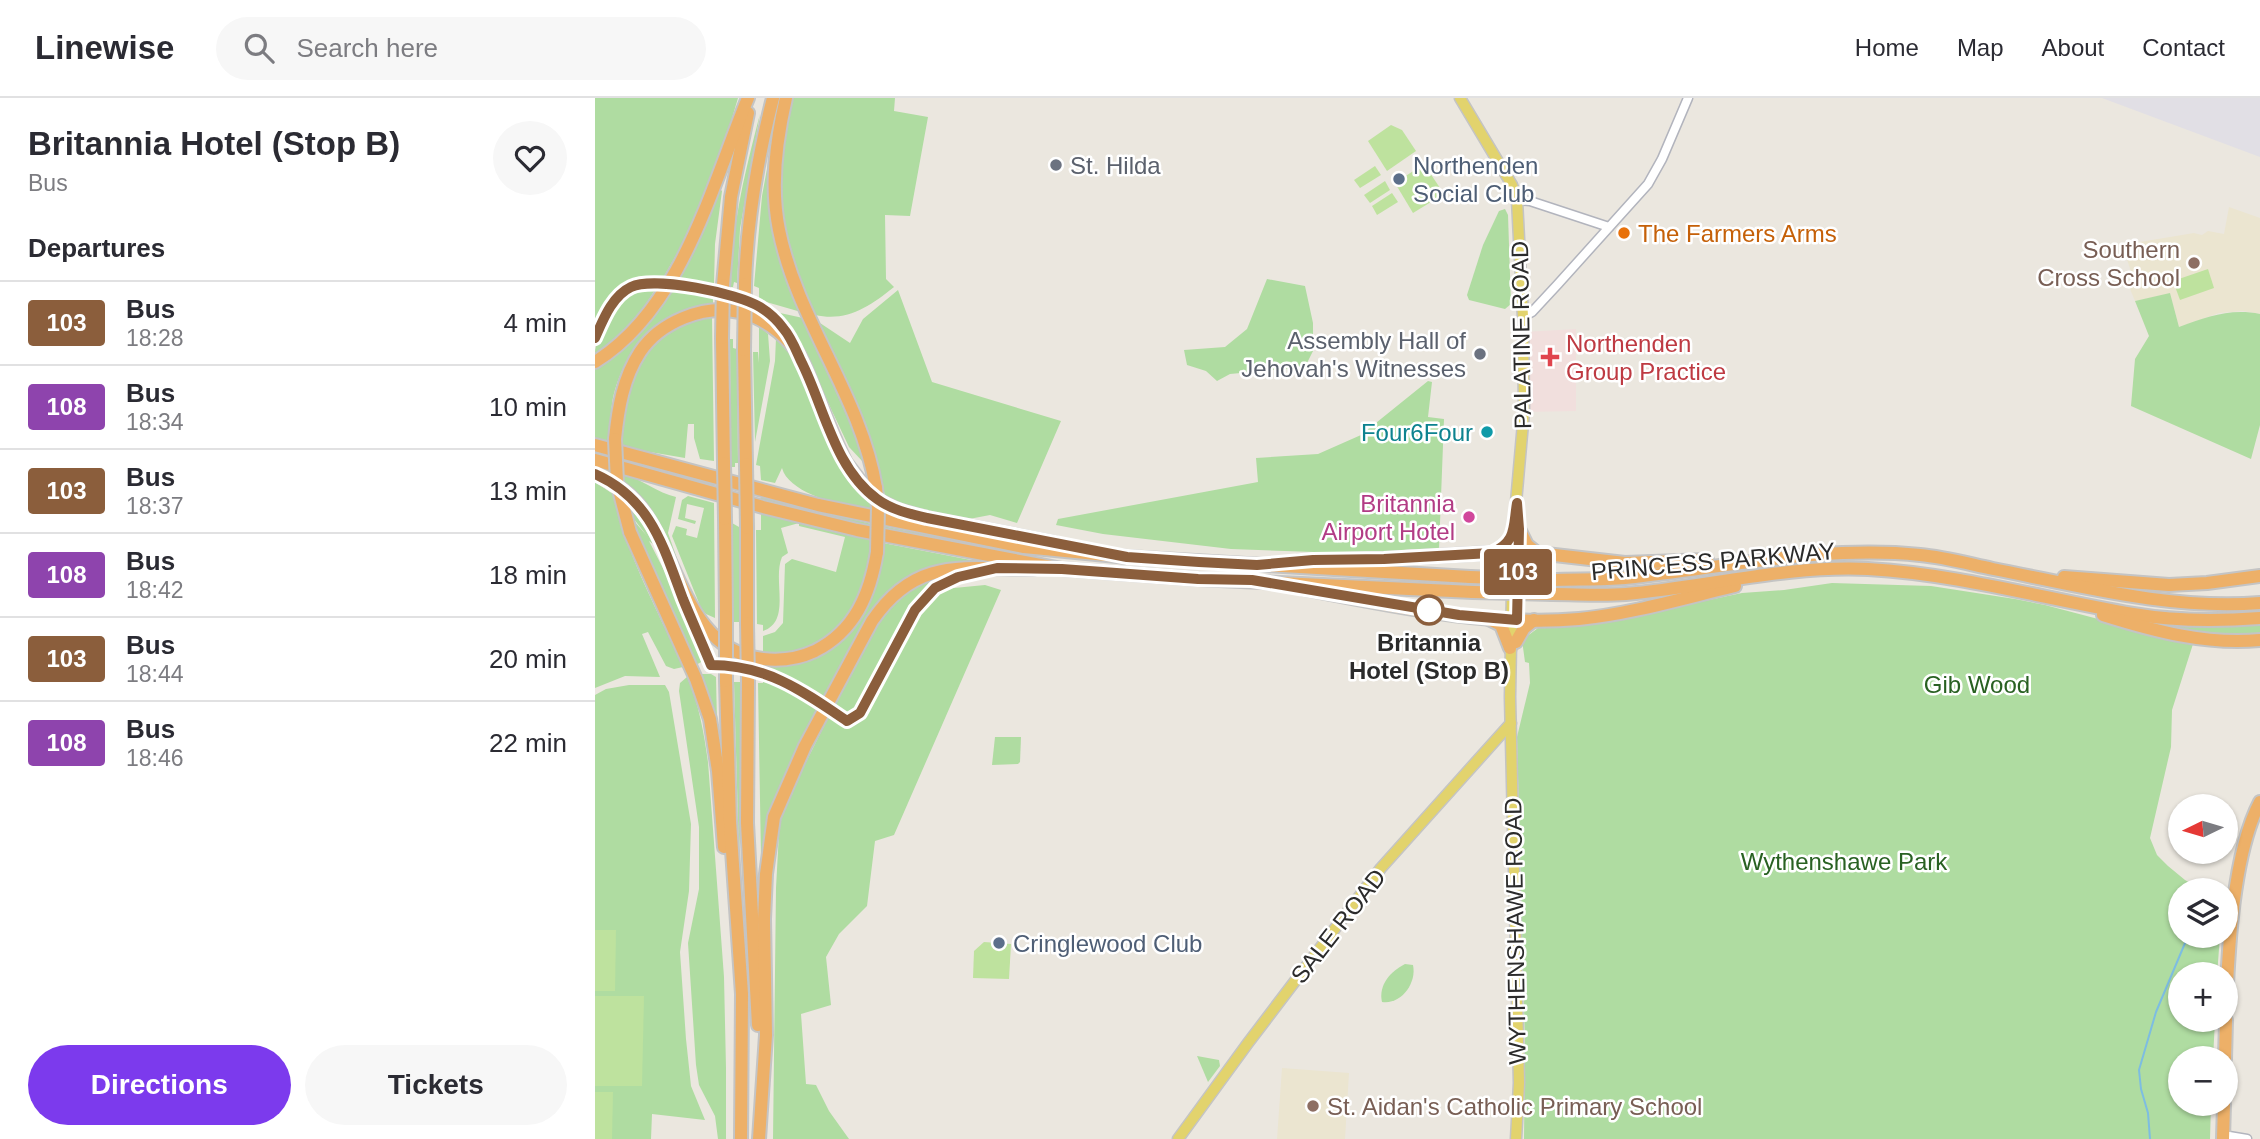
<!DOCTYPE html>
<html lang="en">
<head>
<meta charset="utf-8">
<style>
	body { margin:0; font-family:Arial,sans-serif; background:#f7f7f7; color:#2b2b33; height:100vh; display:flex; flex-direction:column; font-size:26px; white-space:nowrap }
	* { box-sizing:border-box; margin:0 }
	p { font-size:23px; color:#7c7c81 }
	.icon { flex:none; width:38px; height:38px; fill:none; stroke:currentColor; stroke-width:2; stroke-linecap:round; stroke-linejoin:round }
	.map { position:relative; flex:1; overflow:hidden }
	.side { display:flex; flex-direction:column; background:#fff; width:595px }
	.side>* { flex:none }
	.badge { padding:0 14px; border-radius:5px; font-size:24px; line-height:46px }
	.needle { width:46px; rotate:265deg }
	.buttons { position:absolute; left:1573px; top:696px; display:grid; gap:14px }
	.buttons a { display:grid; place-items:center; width:70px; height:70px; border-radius:50%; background:#fff; box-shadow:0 2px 5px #0004; font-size:35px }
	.map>.badge { position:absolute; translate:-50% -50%; box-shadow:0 0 0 4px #fff }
	h2 { padding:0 28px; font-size:26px; line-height:63px }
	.round { display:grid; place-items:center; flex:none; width:74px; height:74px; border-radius:37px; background:#f7f7f7 }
	.headline { display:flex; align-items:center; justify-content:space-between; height:119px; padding:0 28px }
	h1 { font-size:33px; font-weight:600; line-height:52px }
	.cta { display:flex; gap:14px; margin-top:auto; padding:14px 28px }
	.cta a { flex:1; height:80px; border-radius:42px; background:#7c3aed; color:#fff; font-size:28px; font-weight:600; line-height:80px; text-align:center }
	.cta a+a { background:#f7f7f7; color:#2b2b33 }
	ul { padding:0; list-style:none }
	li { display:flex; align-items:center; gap:21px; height:84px; padding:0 28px; border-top:2px solid #e1e1e2 }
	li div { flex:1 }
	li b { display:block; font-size:26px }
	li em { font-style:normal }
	li .badge { min-width:77px; font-weight:700; text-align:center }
	header { display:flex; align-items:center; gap:42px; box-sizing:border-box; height:98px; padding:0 35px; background:#fff; border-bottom:2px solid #e1e1e2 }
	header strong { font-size:33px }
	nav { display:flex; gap:38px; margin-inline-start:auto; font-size:24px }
	.search { width:490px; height:63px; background:#f7f7f7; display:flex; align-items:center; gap:18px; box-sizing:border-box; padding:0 24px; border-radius:38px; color:#7c7c81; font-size:26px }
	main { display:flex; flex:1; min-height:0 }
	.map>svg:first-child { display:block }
</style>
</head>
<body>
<header>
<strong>Linewise</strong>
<div class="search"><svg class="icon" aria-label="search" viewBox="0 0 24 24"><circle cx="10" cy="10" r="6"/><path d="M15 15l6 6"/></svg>Search here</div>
<nav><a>Home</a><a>Map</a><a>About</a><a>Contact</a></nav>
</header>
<main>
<section class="side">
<div class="headline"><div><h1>Britannia Hotel (Stop B)</h1><p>Bus</p></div><a class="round"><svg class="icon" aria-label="heart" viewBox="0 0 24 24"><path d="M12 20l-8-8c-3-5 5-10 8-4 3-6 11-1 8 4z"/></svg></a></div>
<h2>Departures</h2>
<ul>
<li><span class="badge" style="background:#8b5e3c;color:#fff">103</span><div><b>Bus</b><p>18:28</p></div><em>4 min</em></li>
<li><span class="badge" style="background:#8e44ad;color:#fff">108</span><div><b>Bus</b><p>18:34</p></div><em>10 min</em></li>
<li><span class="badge" style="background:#8b5e3c;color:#fff">103</span><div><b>Bus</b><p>18:37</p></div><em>13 min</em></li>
<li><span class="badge" style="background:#8e44ad;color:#fff">108</span><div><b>Bus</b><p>18:42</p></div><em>18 min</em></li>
<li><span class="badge" style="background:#8b5e3c;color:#fff">103</span><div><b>Bus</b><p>18:44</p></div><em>20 min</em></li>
<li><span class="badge" style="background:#8e44ad;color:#fff">108</span><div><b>Bus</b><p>18:46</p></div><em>22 min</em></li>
</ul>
<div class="cta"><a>Directions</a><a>Tickets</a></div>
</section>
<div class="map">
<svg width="1665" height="1041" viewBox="0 0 1665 1041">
	<rect width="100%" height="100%" fill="#ebe7df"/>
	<!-- industrial -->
	<path fill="#e1dfe5" d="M1507,0h158v59z"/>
	<!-- education -->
	<g fill="#ebe5d0">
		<path d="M1634,109l31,11v96l-17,-3 -24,2 -40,14 -9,-33 -35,7 -7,-17 6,-4 -12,-35 72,-12 8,2 6,-4 16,3z"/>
		<path d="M687,970l67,5 -4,66h-68z"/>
	</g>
	<!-- medical -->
	<path fill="#f1dfdd" d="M981,231v82l-52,1 -1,-80z"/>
	<!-- green -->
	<g fill="#afdca1">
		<path d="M0,0h143l-19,64 -28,67 -28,49c-17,-6 -41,4 -52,18 -7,9 -11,21 -16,32z"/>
		<path d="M197,0h103l-1,13 34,6 -18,99 -25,-1 1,64 8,8c-25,20 -47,35 -79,28 -37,-82 -41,-129 -23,-217z"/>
		<path d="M165,16l-20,115 -3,54 -3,-1 -1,5h-2c0,-60 14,-115 29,-173z"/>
		<path d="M178,38l2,101 7,27 19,48 -42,-12v-12l-5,-2 8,-90z"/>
		<path d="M125,91l2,2 -7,53 -1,41 -39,-6z"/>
		<path d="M910,111l3,6 3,89 -6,5 -36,-9 -2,-5 16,-50 16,-34z"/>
		<path d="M672,181l38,7 8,37v28l-8,16 -75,7 -13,7 -11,-10 -19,-6 -3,-15 41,-3 22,-18z"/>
		<path d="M54,187h9c-16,26 -34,55 -63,68 0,-9 5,-13 9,-20 14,-26 10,-42 45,-48z"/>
		<path d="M87,191l31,8v9c-55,3 -92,46 -101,98 -2,13 -2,26 -3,39l-14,-4v-75l71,-72h15z"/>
		<path d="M303,192l34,92 129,39 -44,102 -27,-8 -21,4 -33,-5 -34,-10 -17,-8c-13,-61 -40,-117 -65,-173l30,20 13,-24z"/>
		<path d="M1575,195l9,34c28,-10 51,-19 81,-13v111l-9,34 -120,-53 4,-47 14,-23 -14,-35z"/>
		<path d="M176,213l32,7 56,125 5,20 -15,-16 -54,-114z"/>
		<path d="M117,218l2,145 -14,-2 -6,-21v-14h-6l-3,34 -64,-11c3,-69 17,-116 91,-131z"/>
		<path d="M164,228l9,8 2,27 -15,81 -2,-90h5l1,11z"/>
		<path d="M181,240l17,20 8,14 46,101 9,13 16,13v14c-24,-6 -83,-18 -90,-45l-7,15 -14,-3 -1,-14 -4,-1 19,-104z"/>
		<path d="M135,241h3v9l4,1 1,114h-3v4h-4z"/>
		<path d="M833,283l4,1 -4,35 16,2 -5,130h-27l-40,5 -141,-5 -128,-15 -47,-9 2,-6 200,-37 -2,-24 62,-4 43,-19z"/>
		<path d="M25,359l93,26v4l-93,-26z"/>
		<path d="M27,375c19,6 36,20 54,24l-8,36 23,65 -68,-111z"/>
		<path d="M0,384l18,12c12,58 46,119 70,173l-9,2 -8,-3 -18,-34 -6,2 18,43 -35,-1 -30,12z"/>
		<path d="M93,398l26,7 1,115 -9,-4 -5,-6 -29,-72 4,-10 11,3 -1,6 11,3 7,-30 -17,-4 -2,14 11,3 -1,3 -17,-5 4,-19z"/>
		<path d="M166,399l111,27v4l-111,-28z"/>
		<path d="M31,404l18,24 9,18 -4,-3 35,68 20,45 -1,7 -7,4 -64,-141 3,-2 12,14 -17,-22z"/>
		<path d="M166,415l112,27 -7,40 -12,29 -23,28 -35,17 -33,2v-20l12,-4 8,-9 2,-59 7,-5 44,13 9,-35 -46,-11v-3l-18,5 7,25 -6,4c-10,23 10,64 -19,74v-6l-6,-1 -1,-94h5z"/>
		<path d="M137,425l7,4 1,95h-7z"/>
		<path d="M288,428l24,5 1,-2 129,24v3l-154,-25z"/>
		<path d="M288,445l93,18 -32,3 -24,6 -23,13 -29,33 -45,82 -20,-14 -40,-16v-3c51,9 96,-27 111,-74 6,-16 8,-32 9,-48z"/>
		<path d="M347,478l12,12 31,-3 16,5 -107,245 -19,6 -8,65 -28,28 -13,23 5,48 -30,9 5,70 10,1 13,26 20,28h-76l3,-251 4,-74 99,-198 34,-29z"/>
		<path d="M1237,485l99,3 84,13 30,6 148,39 -21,66 -1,37 -21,91 7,17 11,11 17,14 19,11h-23v45h39l-3,39h-36v45h34l-2,39h-32v45h30l-1,35h-686l1,-94 -8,-308 13,-54 -1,-20 -4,-1 -3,-22 16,-12 76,-8 128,-27 42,-3z"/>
		<path d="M1543,523l94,6 28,-2v10l-32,3z"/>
		<path d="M104,576h12l5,3 1,47z"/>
		<path d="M92,579c12,27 17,56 21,85l16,215 2,91v71h-8l-3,-23 -16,-31 -3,-20 -8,-122 11,-54v-62l-20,-136 1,-8z"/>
		<path d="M168,581l21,8 35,21 -55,150h-3l-3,-175h5z"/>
		<path d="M139,584h7l2,92 -4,80z"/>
		<path d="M34,587h36l4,7 22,132 -2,67 -9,61 6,87 5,47 14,34 -53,-6 -1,25h-56v-444l11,-6z"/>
		<path d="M400,639h26l-1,25 -2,2 -26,1z"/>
		<path d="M810,866l8,1c4,18 -12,40 -31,37 -4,-17 9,-31 23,-38z"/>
		<path d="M602,958l22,4 1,6 -12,16z"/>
	</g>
	<!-- pitch -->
	<g fill="#bee29e">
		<path d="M796,27l11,5 14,21 -29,20 -19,-30z"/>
		<path d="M829,66l20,30 -31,19 -18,-30z"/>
		<path d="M780,68l6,9 -21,13 -6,-8z"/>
		<path d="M790,83l5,9 -20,13 -6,-8z"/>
		<path d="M797,95l6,9 -21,13 -5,-9z"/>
		<path d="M1613,171l6,19 -34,12 -7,-19z"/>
		<path d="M0,832h21l-1,61h-20z"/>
		<path d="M389,844l27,2 -2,35 -36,-1 1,-27z"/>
		<path d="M0,898h49l-2,90h-47z"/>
		<path d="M0,994h18l-1,47h-17z"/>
	</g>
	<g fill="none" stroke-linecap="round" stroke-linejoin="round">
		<!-- stream -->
		<path stroke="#7dbde2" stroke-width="2" d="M1555,1041l-2,-26 -7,-24 -2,-19 17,-58 32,-76"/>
		<defs>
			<g id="minor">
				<path d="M922,102l13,1 79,26"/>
				<path d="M928,219l9,-5 26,-28 90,-100 14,-25 26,-61"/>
				<path d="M1628,1037l24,4"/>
			</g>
			<g id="major">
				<path d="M865,0l52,87 5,15 6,117 1,95 -11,124 -3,161 9,386 -3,56"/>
				<path d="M583,1041l70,-96 133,-175 130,-145"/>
			</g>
			<g id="highway">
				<path d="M191,0c-10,43 -16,88 -7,132 18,91 82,166 97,258"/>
				<path d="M150,186c2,-64 12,-124 28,-186"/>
				<path d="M128,187l8,-88 17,-84"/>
				<path d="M127,240l2,125"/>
				<path d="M149,252l2,114"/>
				<path d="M0,264c87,-54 116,-175 153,-264"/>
				<path d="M20,341c3,-30 8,-61 25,-87 20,-30 64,-48 99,-40 22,4 44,21 57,38 8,11 13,27 18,39 11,25 20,50 32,74l21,27 11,10 20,10 29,8 128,25"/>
				<path d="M0,347l223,60 206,42 103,10 343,20"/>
				<path d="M0,362l168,47 94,23 205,39 136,10 275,13"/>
				<path d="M0,376c17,7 31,16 43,30 40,48 48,148 125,155 18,2 35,0 52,-8 40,-20 55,-57 62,-99"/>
				<path d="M130,421l1,97"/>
				<path d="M152,430v95"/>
				<path d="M924,431l8,16 10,8"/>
				<path d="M35,434l66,147 14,40 8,52 6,76"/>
				<path d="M704,463l85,-2 122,-7 31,1 88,10 82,-3"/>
				<path d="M1469,479l105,8 38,-2 53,-7"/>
				<path d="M956,482c25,-1 50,0 74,-2 99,-10 196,-33 295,-23 24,2 49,9 73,14 88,17 176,41 267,34"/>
				<path d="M709,491c90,17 183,38 275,30 52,-5 105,-21 156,-33"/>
				<path d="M957,496c24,0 50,2 74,0 80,-7 161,-29 242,-25 90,5 177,30 265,45 41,7 86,7 127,4"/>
				<path d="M1508,517c51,16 103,30 157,25"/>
				<path d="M894,521l12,6 9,23"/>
				<path d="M921,544l8,-14 10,-8"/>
				<path d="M131,583l4,141 12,172 -1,145"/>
				<path d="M153,584l-1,141 11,202"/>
				<path d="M1631,911c2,-58 7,-156 34,-207"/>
				<path d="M1630,961l1,-39"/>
				<path d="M164,1041l7,-104 -2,-116 2,-45 8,-57 31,-71 67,-125c44,-65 92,-52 161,-52"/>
				<path d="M1628,1041l1,-35"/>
			</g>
		</defs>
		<!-- minor casing -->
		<use href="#minor" stroke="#b2b4bd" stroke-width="11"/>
		<!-- major casing -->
		<use href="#major" stroke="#c4c4c4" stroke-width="13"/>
		<!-- highway casing -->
		<use href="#highway" stroke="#c4c4c4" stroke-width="16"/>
		<!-- minor -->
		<use href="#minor" stroke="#fff" stroke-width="8"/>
		<!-- major -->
		<use href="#major" stroke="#e2d36d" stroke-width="10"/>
		<!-- highway -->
		<use href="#highway" stroke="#edb068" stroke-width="12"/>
		<defs>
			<g id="highway-bridge">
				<path d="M127,240l1,-53"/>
				<path d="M149,252l1,-66"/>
				<path d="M20,341l2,43 13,50"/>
				<path d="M129,365l1,56"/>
				<path d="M151,366l1,64"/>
				<path d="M281,390l2,20 -1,44"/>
				<path d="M875,479l81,3"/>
				<path d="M878,494l79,2"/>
				<path d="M131,518v65"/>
				<path d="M152,525l1,59"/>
			</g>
		</defs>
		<!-- highway-bridge casing -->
		<use href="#highway-bridge" stroke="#c4c4c4" stroke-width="16" stroke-linecap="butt"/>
		<!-- highway-bridge -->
		<use href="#highway-bridge" stroke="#edb068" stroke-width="12"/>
	</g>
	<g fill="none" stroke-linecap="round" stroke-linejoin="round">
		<defs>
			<path id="line" d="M0,240c8,-18 17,-42 36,-51 23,-11 107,6 129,20 8,5 17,13 23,21 8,9 13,22 18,33 23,45 33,107 76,138 15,11 33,15 50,19l200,39 72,5 58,3 56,-5 71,-1 107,-6c26,-11 22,-26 26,-50l2,26 -2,91 -58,-5 -207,-35 -54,-1 -136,-10 -65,-1 -39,9 -23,11 -20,22 -55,103 -13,8c-44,-30 -80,-56 -136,-56 -9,-22 -19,-44 -28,-66 -20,-53 -32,-100 -88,-125"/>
		</defs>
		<!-- line casing -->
		<use href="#line" stroke="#fff" stroke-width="16"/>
		<!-- line -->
		<use href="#line" stroke="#8b5e3c" stroke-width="10"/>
	</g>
	<!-- markers -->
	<g fill="#6b7280" stroke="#fff" stroke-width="2.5">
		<circle cx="461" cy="67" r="7"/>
		<circle cx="885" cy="256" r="7"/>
	</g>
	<g fill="#5c6f8a" stroke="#fff" stroke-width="2.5">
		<circle cx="804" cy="81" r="7"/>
		<circle cx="404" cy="845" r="7"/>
	</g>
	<circle fill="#e8710a" stroke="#fff" stroke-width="2.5" cx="1029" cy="135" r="7"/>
	<g fill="#8d6e63" stroke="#fff" stroke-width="2.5">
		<circle cx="1599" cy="165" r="7"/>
		<circle cx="718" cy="1008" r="7"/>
	</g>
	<path fill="#e0444e" stroke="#fff" stroke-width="2.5" d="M951.5 248.5h7v7h7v7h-7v7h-7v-7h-7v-7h7z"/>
	<circle fill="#0f9aa8" stroke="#fff" stroke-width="2.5" cx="892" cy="334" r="7"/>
	<circle fill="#d1479c" stroke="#fff" stroke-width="2.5" cx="874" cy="419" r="7"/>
	<circle fill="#fff" stroke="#8b5e3c" stroke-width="3.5" cx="834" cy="512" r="14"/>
	<g text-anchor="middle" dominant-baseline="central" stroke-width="5" stroke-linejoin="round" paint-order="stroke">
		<!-- worship labels -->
		<g font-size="24" fill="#5b616d" stroke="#fff" text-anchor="start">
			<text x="475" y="67">St. Hilda</text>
			<text x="871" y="242" text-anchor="end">Assembly Hall of<tspan x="871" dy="28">Jehovah's Witnesses</tspan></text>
		</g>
		<!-- service labels -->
		<g font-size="24" fill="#4e5e75" stroke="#fff" text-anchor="start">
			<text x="818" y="67">Northenden<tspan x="818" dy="28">Social Club</tspan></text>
			<text x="418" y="845">Cringlewood Club</text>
		</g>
		<!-- food labels -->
		<g font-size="24" fill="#c56008" stroke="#fff" text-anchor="start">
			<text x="1043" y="135">The Farmers Arms</text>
		</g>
		<!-- education labels -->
		<g font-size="24" fill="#785e54" stroke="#fff" text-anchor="end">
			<text x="1585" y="151">Southern<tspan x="1585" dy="28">Cross School</tspan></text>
			<text x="732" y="1008" text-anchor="start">St. Aidan's Catholic Primary School</text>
		</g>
		<!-- street labels -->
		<g font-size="24" fill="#2b2b2b" stroke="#fff">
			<text transform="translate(926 237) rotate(-91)">PALATINE ROAD</text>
			<text transform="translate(1118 463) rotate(-5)">PRINCESS PARKWAY</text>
			<text transform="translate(743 828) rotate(-52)">SALE ROAD</text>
			<text transform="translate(920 833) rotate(-91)">WYTHENSHAWE ROAD</text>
		</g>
		<!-- health labels -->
		<g font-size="24" fill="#be3a42" stroke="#fff" text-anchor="start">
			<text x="971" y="245">Northenden<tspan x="971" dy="28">Group Practice</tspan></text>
		</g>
		<!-- culture labels -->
		<g font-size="24" fill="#0d838f" stroke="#fff" text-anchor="end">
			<text x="878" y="334">Four6Four</text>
		</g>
		<!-- hotel labels -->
		<g font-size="24" fill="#b23c85" stroke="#fff" text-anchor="end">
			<text x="860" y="405">Britannia<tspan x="860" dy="28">Airport Hotel</tspan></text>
		</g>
		<!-- stop labels -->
		<g font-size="24" font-weight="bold" fill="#2b2b2b" stroke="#fff">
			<text x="834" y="544">Britannia<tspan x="834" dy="28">Hotel (Stop B)</tspan></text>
		</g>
		<!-- park labels -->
		<g font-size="24" fill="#296122" stroke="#fff">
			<text x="1382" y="586">Gib Wood</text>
			<text x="1249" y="763">Wythenshawe Park</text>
		</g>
	</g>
</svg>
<div class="buttons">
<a><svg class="needle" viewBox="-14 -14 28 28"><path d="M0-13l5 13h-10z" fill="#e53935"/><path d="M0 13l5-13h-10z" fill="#7c7c81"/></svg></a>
<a><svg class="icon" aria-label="layers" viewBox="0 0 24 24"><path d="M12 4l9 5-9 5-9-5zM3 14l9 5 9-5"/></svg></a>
<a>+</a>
<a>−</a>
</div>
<b class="badge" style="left:923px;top:474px;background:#8b5e3c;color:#fff">103</b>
</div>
</main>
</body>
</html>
